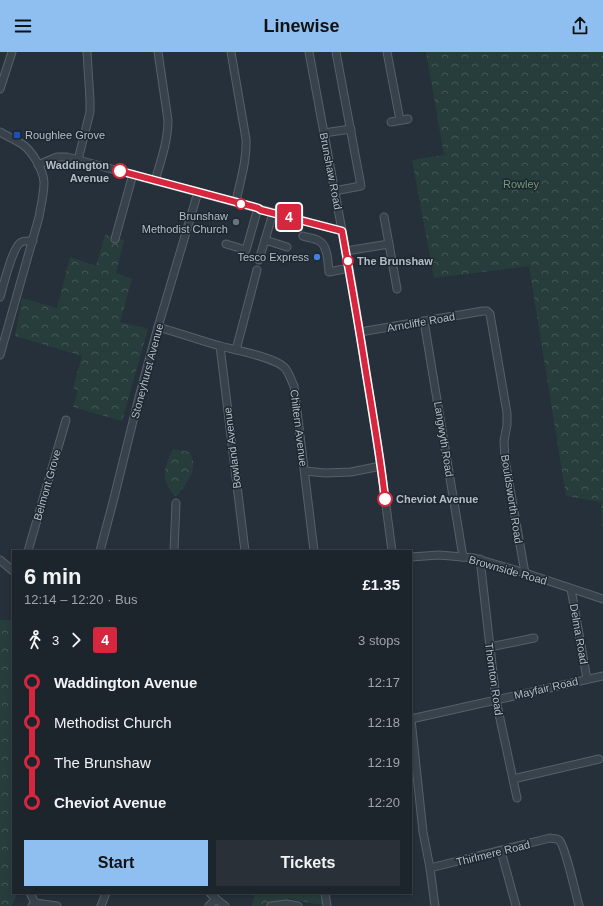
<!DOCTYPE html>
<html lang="en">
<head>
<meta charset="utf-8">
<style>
	body { margin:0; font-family:Arial,sans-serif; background:#293038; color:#f1f3f6; height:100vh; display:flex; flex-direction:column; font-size:15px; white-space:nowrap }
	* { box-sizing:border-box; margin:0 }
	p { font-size:13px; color:#a0a4a9 }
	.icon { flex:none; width:22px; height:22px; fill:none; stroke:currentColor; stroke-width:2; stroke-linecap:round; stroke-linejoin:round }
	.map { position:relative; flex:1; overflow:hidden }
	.details { position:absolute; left:12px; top:498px; width:400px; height:344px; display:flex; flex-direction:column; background:#1c242c; border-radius:0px; box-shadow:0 2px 6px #0003,0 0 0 1px #3a4148 }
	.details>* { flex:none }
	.badge { padding:0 8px; border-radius:3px; font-size:14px; line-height:26px }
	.map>.badge { position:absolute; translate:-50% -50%; box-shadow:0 0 0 2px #fff }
	.legs { display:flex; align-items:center; gap:6px; height:44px; padding:0 12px; font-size:13px }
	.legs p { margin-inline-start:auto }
	.head { display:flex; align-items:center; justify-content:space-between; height:68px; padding:0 12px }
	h1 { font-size:22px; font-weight:700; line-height:30px }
	.primary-button { display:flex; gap:8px; margin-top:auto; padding:8px 12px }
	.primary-button a { flex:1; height:46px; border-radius:0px; background:#8fbff0; color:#111; font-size:16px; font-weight:700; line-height:46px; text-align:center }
	.primary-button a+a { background:#293038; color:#f1f3f6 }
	ul { padding:0 12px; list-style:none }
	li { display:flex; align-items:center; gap:14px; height:40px; font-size:15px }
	li i { display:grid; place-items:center; width:6px; height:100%; margin:0 5px; background:currentColor }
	li i::after { content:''; width:10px; height:10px; margin:-5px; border:3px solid; border-radius:50%; background:#1c242c }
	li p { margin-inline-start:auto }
	li:first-child i { background:linear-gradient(#0000 50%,currentColor 0) }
	li:last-child i { background:linear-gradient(currentColor 50%,#0000 0) }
	header { display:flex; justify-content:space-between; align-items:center; height:52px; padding:0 12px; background:#8fbff0; color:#111; font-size:18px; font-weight:700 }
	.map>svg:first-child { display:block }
</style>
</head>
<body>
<header><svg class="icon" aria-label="menu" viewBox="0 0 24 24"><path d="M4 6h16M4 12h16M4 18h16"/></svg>Linewise<svg class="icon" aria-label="share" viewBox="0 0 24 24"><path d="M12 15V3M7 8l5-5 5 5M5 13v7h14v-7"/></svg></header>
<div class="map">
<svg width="603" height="854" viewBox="0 0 603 854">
	<defs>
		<pattern id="park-crowns" width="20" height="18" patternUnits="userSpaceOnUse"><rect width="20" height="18" fill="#273d3c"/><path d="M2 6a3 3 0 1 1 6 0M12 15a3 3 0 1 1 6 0" fill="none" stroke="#445757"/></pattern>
	</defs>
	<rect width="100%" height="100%" fill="#25303a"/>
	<!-- park -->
	<g fill="url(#park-crowns)">
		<path d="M426,0h177v478l-2,-28 -35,-6 -37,-230 -95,12 -22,-118 32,-5z"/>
		<path d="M105,183l19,5 -8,33 16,6 -12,43 28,7 -26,92 -49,-14 5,-17 -5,-2 9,-32 -67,-20 7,-38 35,10 13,-51 26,9z"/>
		<path d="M173,397l17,3c2,5 4,10 3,16 -1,9 -11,21 -16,28h-2c-3,-4 -7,-8 -9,-13 -4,-11 2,-24 7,-34z"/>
		<path d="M0,568h13v273h4l-5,13h-12z"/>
		<path d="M255,841h74l2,13 -21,-3 -22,-5 -1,8h-35z"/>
	</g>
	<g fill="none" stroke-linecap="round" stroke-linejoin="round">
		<defs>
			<g id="minor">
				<path d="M231,0l15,87c1,22 -6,42 -10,63"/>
				<path d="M309,0l44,238 27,170 12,91"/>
				<path d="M387,0l13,68"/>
				<path d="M0,37l12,-37"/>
				<path d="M391,70l17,-3"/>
				<path d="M0,80c7,4 15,8 22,12 10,7 21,25 22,38 0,12 -3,23 -5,35l-39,138"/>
				<path d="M324,81l27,-4"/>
				<path d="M78,108l12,-48v-12l-3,-48"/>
				<path d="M38,113l19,-8h10l275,74"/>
				<path d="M155,129c6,-21 13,-40 13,-61l-10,-68"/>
				<path d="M334,139l27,-5 -25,-134"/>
				<path d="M384,165l5,27"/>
				<path d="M303,184c5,2 12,2 16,5 9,4 9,22 10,31l20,-4"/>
				<path d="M115,187l18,-65"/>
				<path d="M265,188l22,7"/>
				<path d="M226,192l20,6 12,-42"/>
				<path d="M346,199l43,-7 8,45"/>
				<path d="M259,208l14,-47"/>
				<path d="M0,245c3,-10 12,-48 20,-54 3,-3 9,-2 13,-2"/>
				<path d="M424,269l39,236"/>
				<path d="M158,275c21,6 41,13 62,19 16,4 53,11 64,21 5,5 7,13 10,19l20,165"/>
				<path d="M360,280l123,-21h4l3,3 17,99v12l-3,16 1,19 20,113"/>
				<path d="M220,294l25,205"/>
				<path d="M236,298l21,-80"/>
				<path d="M305,419l20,2 26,-1 30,-6"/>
				<path d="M28,499l38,-131"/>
				<path d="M100,499l13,-49 25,-101 20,-74 40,-135"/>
				<path d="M174,499l2,-48"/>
				<path d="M411,505l28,-2 35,3 51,15 78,26"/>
				<path d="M480,507l16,141 21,98"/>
				<path d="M0,508l13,11"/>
				<path d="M571,537l16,90"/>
				<path d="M490,595l44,-9"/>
				<path d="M411,667l192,-43"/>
				<path d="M411,667l12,113 7,36 5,38"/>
				<path d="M513,727l86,-20"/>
				<path d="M501,799l15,55"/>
				<path d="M430,816l120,-30c3,1 6,0 9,2 6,5 17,55 20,66"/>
				<path d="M30,841l5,10"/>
				<path d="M210,841l6,6 9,7"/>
				<path d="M325,841l2,13"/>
				<path d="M32,854l3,-3 22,3"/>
				<path d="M101,854l5,-13"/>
				<path d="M209,854l7,-7"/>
				<path d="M271,854l16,-2 11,2"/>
			</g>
		</defs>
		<!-- minor casing -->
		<use href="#minor" stroke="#566069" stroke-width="9"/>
		<!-- minor -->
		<use href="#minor" stroke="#38424b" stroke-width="7"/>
	</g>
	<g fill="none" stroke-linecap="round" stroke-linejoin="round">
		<defs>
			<path id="line-1" d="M120,119l138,37 3,2 81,21c8,45 16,90 23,135 7,44 15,88 20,133"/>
		</defs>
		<!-- line-1 casing -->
		<use href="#line-1" stroke="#fff" stroke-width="9"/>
		<!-- line-1 -->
		<use href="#line-1" stroke="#d7263d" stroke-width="6"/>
	</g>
	<!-- markers -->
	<rect fill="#1a4fb4" stroke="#1d272f" stroke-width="1.5" x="13" y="79" width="8" height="8" rx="2"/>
	<g fill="#fff" stroke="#d7263d" stroke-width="2">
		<circle cx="120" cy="119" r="7"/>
		<circle cx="241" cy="152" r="5"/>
		<circle cx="348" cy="209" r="5"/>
		<circle cx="385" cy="447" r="7"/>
	</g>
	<circle fill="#6b7280" stroke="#1d272f" stroke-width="1.5" cx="236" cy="170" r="4"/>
	<circle fill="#3f7fe0" stroke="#1d272f" stroke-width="1.5" cx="317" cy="205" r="4"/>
	<g text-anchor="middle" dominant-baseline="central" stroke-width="3" stroke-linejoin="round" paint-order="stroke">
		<!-- poi labels -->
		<g font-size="11" fill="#b4bdc6" stroke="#1d272f" text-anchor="end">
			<text x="25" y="83" text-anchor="start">Roughlee Grove</text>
			<text x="228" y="164">Brunshaw<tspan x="228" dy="13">Methodist Church</tspan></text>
			<text x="309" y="205">Tesco Express</text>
		</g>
		<!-- stop labels -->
		<g font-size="11" font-weight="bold" fill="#b4bdc6" stroke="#1d272f" text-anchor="start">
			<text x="109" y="113" text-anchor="end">Waddington<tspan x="109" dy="13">Avenue</tspan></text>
			<text x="357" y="209">The Brunshaw</text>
			<text x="396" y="447">Cheviot Avenue</text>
		</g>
		<!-- street labels -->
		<g font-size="11" fill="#b4bdc6" stroke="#1d272f">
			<text transform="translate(331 119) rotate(79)">Brunshaw Road</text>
			<text transform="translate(421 270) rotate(-10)">Arncliffe Road</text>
			<text transform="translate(147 319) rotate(-75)">Stoneyhurst Avenue</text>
			<text transform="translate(299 376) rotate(83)">Chiltern Avenue</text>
			<text transform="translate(444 387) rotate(81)">Langwyth Road</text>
			<text transform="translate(232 396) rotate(-97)">Bowland Avenue</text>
			<text transform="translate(47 433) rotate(-74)">Belmont Grove</text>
			<text transform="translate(512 447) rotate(81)">Bouldsworth Road</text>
			<text transform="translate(508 518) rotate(16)">Brownside Road</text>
			<text transform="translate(579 582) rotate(80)">Delma Road</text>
			<text transform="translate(494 627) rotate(82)">Thornton Road</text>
			<text transform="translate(546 636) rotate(-13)">Mayfair Road</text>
			<text transform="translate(493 801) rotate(-14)">Thirlmere Road</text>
		</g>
		<!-- park labels -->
		<g font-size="11" fill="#739a78" stroke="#1d272f">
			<text x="521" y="132">Rowley</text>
		</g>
	</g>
</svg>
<b class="badge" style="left:289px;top:165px;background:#d7263d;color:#fff">4</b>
<section class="details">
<div class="head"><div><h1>6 min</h1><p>12:14 – 12:20 · Bus</p></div><b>£1.35</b></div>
<div class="legs"><svg class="icon" aria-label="walk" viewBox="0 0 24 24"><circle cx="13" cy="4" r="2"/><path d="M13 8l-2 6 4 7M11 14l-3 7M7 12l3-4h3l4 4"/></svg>3<svg class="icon" aria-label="forward" viewBox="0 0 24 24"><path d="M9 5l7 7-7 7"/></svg><b class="badge" style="background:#d7263d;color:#fff">4</b><p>3 stops</p></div>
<ul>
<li><i style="color:#d7263d"></i><b>Waddington Avenue</b><p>12:17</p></li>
<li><i style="color:#d7263d"></i><span>Methodist Church</span><p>12:18</p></li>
<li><i style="color:#d7263d"></i><span>The Brunshaw</span><p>12:19</p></li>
<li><i style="color:#d7263d"></i><b>Cheviot Avenue</b><p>12:20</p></li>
</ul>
<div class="primary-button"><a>Start</a><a>Tickets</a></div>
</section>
</div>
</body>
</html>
